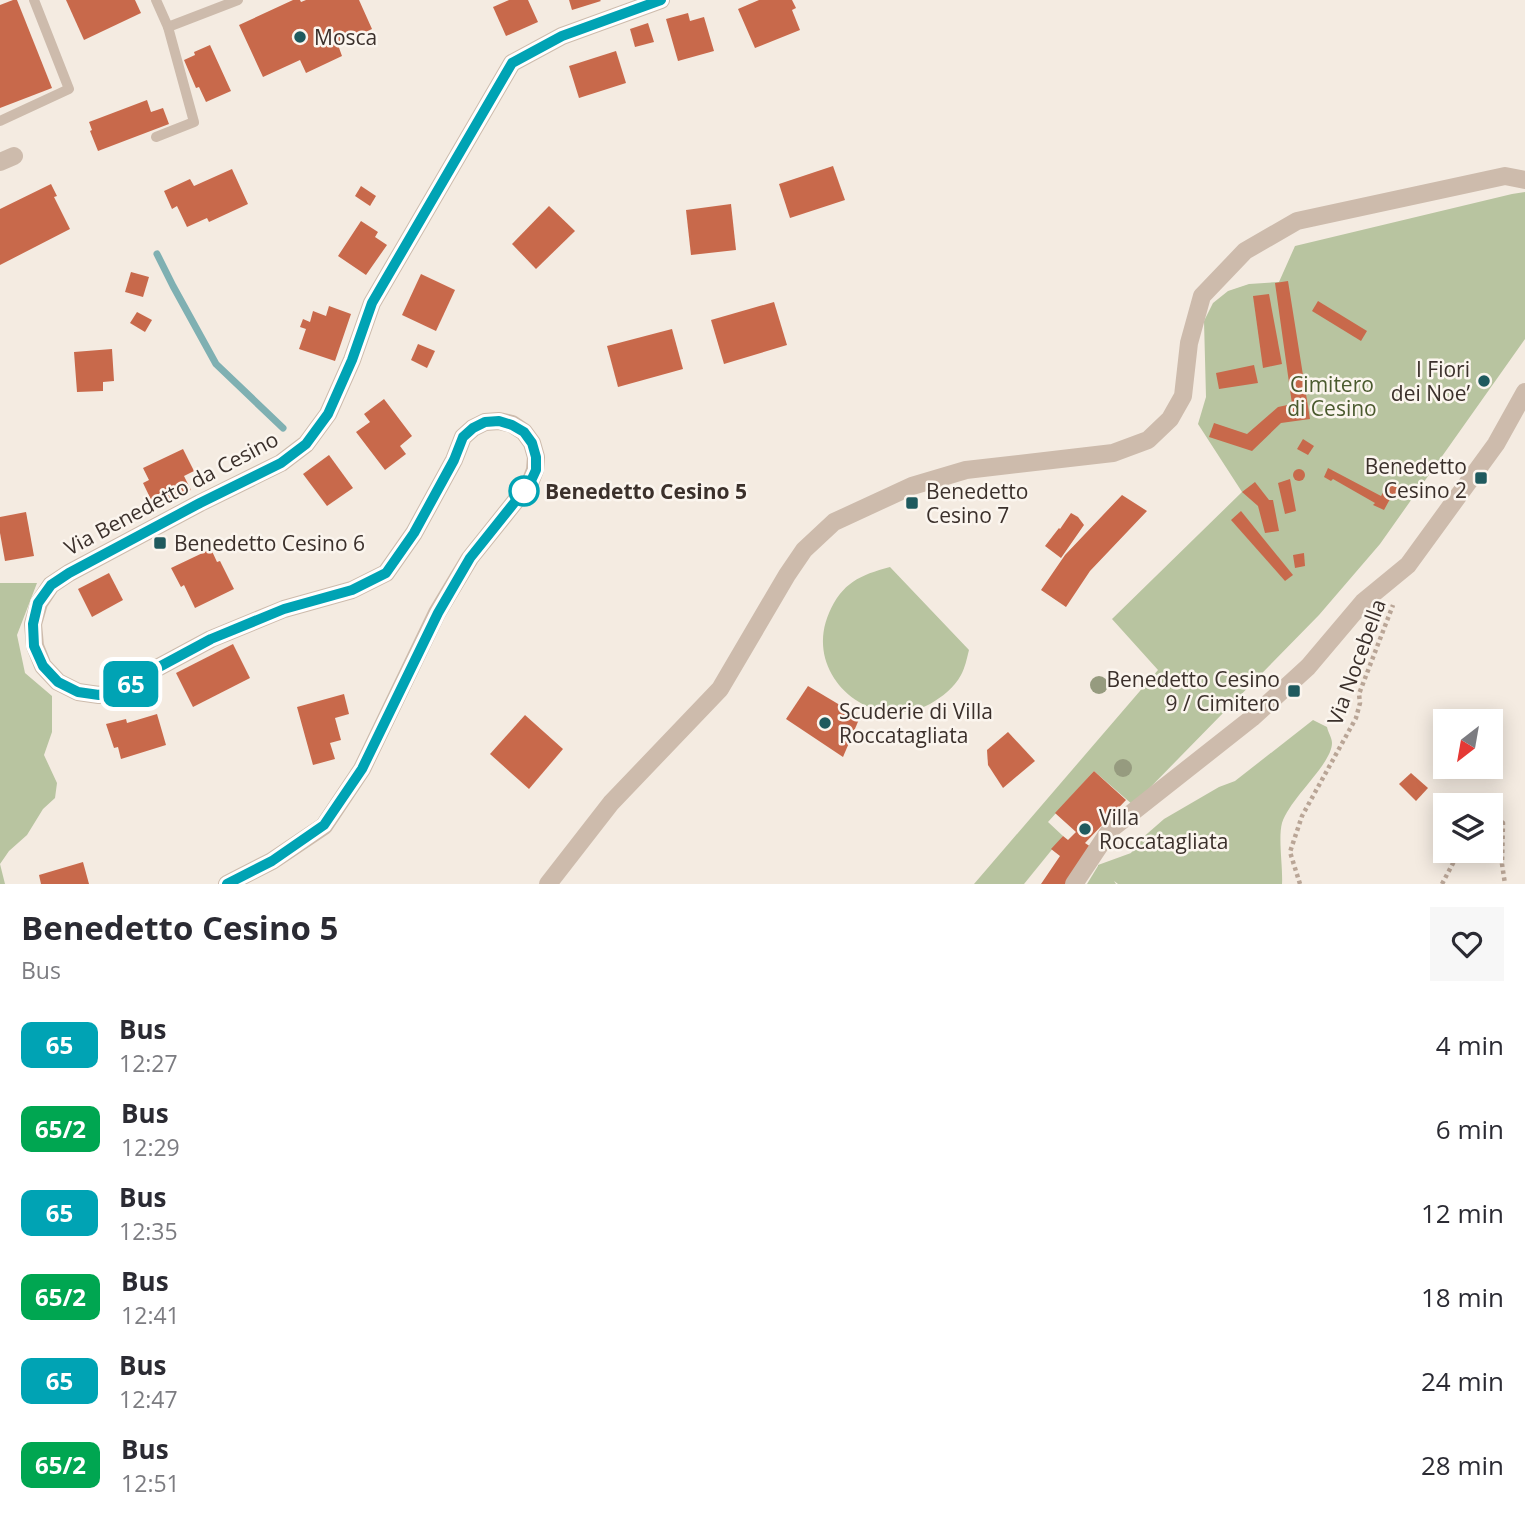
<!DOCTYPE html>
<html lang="it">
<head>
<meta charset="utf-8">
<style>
	body { margin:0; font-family:"Open Sans",sans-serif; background:#f7f7f7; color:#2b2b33; height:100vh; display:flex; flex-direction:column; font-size:26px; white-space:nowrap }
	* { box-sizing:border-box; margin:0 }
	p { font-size:23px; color:#7c7c81 }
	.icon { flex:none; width:38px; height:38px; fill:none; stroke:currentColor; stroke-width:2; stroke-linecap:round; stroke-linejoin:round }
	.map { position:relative; height:884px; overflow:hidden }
	.side { display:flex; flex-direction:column; background:#fff; flex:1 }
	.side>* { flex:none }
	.badge { padding:0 14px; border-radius:10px; font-size:24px; line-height:46px }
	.needle { width:46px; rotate:211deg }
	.controls { position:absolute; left:1433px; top:709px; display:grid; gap:14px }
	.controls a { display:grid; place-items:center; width:70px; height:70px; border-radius:0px; background:#fff; box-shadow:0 4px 18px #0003; font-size:35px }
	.map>.badge { position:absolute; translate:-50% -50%; box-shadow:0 0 0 4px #fff }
	.round { display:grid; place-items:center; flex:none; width:74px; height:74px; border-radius:0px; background:#f7f7f7 }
	.headline { display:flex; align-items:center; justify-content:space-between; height:119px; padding:0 21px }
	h1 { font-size:33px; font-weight:700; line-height:52px }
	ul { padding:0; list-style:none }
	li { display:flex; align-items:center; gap:21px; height:84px; padding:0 21px }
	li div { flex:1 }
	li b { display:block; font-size:26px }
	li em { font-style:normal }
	li .badge { min-width:77px; font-weight:700; text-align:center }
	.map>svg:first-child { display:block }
</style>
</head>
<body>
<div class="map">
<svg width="1525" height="884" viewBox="0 0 1525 884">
	<rect width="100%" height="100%" fill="#f4ebe1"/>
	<!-- green -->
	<g fill="#b8c4a0">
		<path d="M1525,192v147l-145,205 -61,71 -186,190 -39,-34 -46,51 15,14 -39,48h-50l184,-214 -46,-51 130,-127 -44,-68 8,-27 -2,-76 9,-18 15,-12 21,-7 30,-2 16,-36 217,-52z"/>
		<path d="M890,567l79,83c-2,8 -4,18 -8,25 -7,13 -19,22 -31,29 -59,31 -128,-29 -101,-91 13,-30 31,-38 61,-46z"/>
		<path d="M0,583h37l-20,52 8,38 27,23v36l-8,23 13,28 -2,15 -12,11 -16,26 -18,16 -9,13 5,20h-5z"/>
		<path d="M1313,720l14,7c1,5 5,11 5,16 0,21 -42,55 -50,80 -4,15 1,44 0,61h-164l-4,-3 2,3h-29l11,-18v-1l33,-12 9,-13 24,-21 55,-32 16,-6z"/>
	</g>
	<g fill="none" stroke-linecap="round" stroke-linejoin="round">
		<!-- stream -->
		<path stroke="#7fb0b2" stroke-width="7" d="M157,254l16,32 43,78 67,64"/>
	</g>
	<!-- building -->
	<g fill="#c8694b">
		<path d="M13,0h4l35,88 -52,20v-103z"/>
		<path d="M66,0h69l6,13 -57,27z"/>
		<path d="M293,0h7l1,2 5,-2h53l13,29 -34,16 4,11 -36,17 -6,-13 -37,17 -24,-52z"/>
		<path d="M509,0h19l10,22 -32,14 -13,-29z"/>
		<path d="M569,0h31l1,1 -29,9z"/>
		<path d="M759,0h33l4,8 -4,2 8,20 -45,18 -17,-39z"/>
		<path d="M688,13l2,8 14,-4 10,34 -36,10 -12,-42z"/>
		<path d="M648,23l6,19 -19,5 -5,-18z"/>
		<path d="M210,45l21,46 -25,11 -7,-15 -3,1 -12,-28 11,-5 -1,-3z"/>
		<path d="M616,51l10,32 -47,15 -10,-32z"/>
		<path d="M147,100l4,12 12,-4 6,16 -71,27 -8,-20 2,-1 -3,-8z"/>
		<path d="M833,166l12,34 -55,18 -11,-34z"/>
		<path d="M232,169l16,35 -39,18 -2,-4 -20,9 -10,-21 -5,3 -8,-18 26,-12 4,7z"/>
		<path d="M51,184l6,12 -3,1 16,32 -70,36v-56z"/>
		<path d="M361,186l15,10 -6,10 -15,-10z"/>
		<path d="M731,204l5,46 -45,5 -5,-45z"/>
		<path d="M549,206l26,25 -39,38 -24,-25z"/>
		<path d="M361,221l17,11 -3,5 12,8 -21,30 -28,-19z"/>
		<path d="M131,272l18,5 -6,20 -18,-5z"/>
		<path d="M421,274l34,16 -19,41 -34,-16z"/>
		<path d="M1288,281l22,138 -29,4 -29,28 -43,-14 5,-14 33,11 31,-27 14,-3 -17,-121z"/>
		<path d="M1269,294l13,70 -19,4 -10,-72z"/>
		<path d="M1318,301l49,30 -6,10 -49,-30z"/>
		<path d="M774,302l13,43 -63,19 -13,-44z"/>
		<path d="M329,306l22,8 -16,47 -36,-12 7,-20 -6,-2 3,-8 7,3 3,-11 13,5z"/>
		<path d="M137,312l15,8 -7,12 -15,-9z"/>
		<path d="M672,329l11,40 -65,18 -11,-41z"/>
		<path d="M418,344l17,7 -8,17 -16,-8z"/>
		<path d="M112,349l2,32 -11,1v9l-26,1 -3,-40z"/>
		<path d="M1254,365l4,18 -39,6 -3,-16z"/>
		<path d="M384,399l28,37 -12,10 6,8 -21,16 -29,-38 14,-10 -6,-8z"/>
		<path d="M1303,439l11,7 -6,9 -11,-6z"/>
		<path d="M183,449l11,22 -10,5 7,14 -36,18 -12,-25 6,-3 -6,-12z"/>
		<path d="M329,455l24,33 -26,18 -24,-32z"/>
		<path d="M1328,468l53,28 8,-14 10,7 -5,10h-4l-6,11 -11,-5 2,-2 -42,-24 -2,2 -7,-4z"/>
		<circle cx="1299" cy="475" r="6"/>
		<path d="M1290,479l6,32 -11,3 -7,-31z"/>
		<path d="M1255,482l14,18h4l6,31 -14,2 -7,-27 -16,-14z"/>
		<path d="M1122,495l25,16 -57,60 -24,36 -25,-17 24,-35z"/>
		<path d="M1241,511l52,64 -8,6 -54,-61z"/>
		<path d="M26,512l8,44 -29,5 -5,-28v-16z"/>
		<path d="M1071,513l7,4 6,8 -23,33 -16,-12 14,-18 1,1z"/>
		<path d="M211,549l6,13 3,-1 14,28 -39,19 -11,-23 -3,2 -10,-19z"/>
		<path d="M1304,553l1,13 -10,2 -2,-13z"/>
		<path d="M109,573l14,27 -31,17 -14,-28z"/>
		<path d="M233,644l17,34 -57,29 -17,-34z"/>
		<path d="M808,686l52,31 -17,40 -57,-38z"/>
		<path d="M344,694l5,20 -14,4 6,22 -11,3 5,16 -22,6 -16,-58z"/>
		<path d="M157,714l9,31 -45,14 -3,-12 -4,1 -8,-24 20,-5 1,4z"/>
		<path d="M525,715l38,34 -34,40 -39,-35z"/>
		<path d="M1008,732l27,29 -32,27 -15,-23 -1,-15z"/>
		<path d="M1094,771l32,29 -41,43 6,4 -23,37h-27l19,-28 -9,-7 12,-13 5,4 8,-8 -21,-19z"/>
		<path d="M1411,773l17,15 -12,13 -17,-17z"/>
		<path d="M83,862l6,22h-48l-2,-9z"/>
	</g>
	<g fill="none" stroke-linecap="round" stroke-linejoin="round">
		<!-- path -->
		<g stroke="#b9a596" stroke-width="4.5" stroke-dasharray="3.5 3.5" stroke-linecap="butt">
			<path d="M1491,814h2l10,9 -1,41 3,20"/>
			<path d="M1300,884l-10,-32 12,-36 54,-98 4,-15 -1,-9 34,-89"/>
			<path d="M1442,884l18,-34"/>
		</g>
		<!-- service -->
		<g stroke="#cdbbac" stroke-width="10">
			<path d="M156,0l12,27 70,-27"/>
			<path d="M0,121l69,-32 -35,-89"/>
			<path d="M156,137l38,-15 -26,-95"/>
		</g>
		<!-- minor -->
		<path stroke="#cdbbac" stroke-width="18" d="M0,162l14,-6"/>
		<!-- tertiary -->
		<g stroke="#cdbbac" stroke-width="18">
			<path d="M227,884l45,-23 52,-35 38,-57 75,-156 33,-55 60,-75 5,-13 1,-13 -4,-14 -8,-11 -12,-8 -13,-3 -14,1 -12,6 -10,9 -9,23 -40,73 -28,40 -34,17 -68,19 -73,30 -52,28 -38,23 -22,5 -21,-3 -20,-10 -15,-16 -8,-20 -2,-22 6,-21 12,-18 18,-12 131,-70 81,-40 25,-19 22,-30 24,-54 20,-57 140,-240 50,-27 99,-36"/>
			<path d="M548,884l63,-81 109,-114 67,-114 17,-25 30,-28 78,-36 54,-16 147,-17 35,-13 22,-21 13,-23 6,-53 13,-47 43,-45 52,-30 208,-45 20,4"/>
			<path d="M1074,884l36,-54 142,-112 56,-51 55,-65 45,-37 88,-121 29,-52"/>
		</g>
	</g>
	<!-- trees -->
	<g fill="#969b7f">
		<circle cx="1099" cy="685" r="9"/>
		<circle cx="1123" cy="768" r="9"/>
	</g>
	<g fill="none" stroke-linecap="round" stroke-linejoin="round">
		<defs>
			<path id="line" d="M227,884l45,-23 52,-36 38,-56 76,-156 32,-55 60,-75 6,-13v-13l-4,-14 -8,-11 -12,-7 -13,-4 -14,1 -12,6 -10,9 -9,23 -40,73 -28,40 -34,17 -68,19 -73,30 -52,28 -38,23 -22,5 -21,-3 -20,-10 -15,-16 -9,-20 -1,-22 5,-21 13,-18 18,-12 131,-70 81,-40 25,-19 22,-30 24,-54 20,-57 140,-240 50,-27 99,-36"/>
		</defs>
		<!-- line casing -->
		<use href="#line" stroke="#fff" stroke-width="16"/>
		<!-- line -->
		<use href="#line" stroke="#00a3b4" stroke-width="10"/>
	</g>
	<!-- markers -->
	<g fill="#1f5a5e" stroke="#fbf5ee" stroke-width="2.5">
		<circle cx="300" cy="37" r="7"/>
		<circle cx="1484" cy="381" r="7"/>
		<rect x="1474" y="471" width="14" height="14" rx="3.5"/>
		<rect x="905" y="496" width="14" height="14" rx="3.5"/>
		<rect x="153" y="536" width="14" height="14" rx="3.5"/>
		<rect x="1287" y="684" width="14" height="14" rx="3.5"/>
		<circle cx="825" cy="723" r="7"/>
		<circle cx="1085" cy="829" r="7"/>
	</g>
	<circle fill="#fff" stroke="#00a3b4" stroke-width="3.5" cx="524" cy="491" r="14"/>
	<g text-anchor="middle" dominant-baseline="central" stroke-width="5" stroke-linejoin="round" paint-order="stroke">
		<!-- poi labels -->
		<g font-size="21" fill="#3b302b" stroke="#fbf5ee" text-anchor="start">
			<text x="314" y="37">Mosca</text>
			<text x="1470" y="369" text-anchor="end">I Fiori<tspan x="1470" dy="24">dei Noe’</tspan></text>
			<text x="1467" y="466" text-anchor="end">Benedetto<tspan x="1467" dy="24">Cesino 2</tspan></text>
			<text x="926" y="491">Benedetto<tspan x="926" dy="24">Cesino 7</tspan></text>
			<text x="174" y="543">Benedetto Cesino 6</text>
			<text x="1280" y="679" text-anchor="end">Benedetto Cesino<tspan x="1280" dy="24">9 / Cimitero</tspan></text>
			<text x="839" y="711">Scuderie di Villa<tspan x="839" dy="24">Roccatagliata</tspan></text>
			<text x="1099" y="817">Villa<tspan x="1099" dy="24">Roccatagliata</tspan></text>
		</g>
		<!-- park labels -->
		<g font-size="21" fill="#4a5a2e" stroke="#fbf5ee">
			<text x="1332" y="384">Cimitero<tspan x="1332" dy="24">di Cesino</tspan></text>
		</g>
		<!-- stop labels -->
		<g font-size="21" font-weight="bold" fill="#3b302b" stroke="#fbf5ee" text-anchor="start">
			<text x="545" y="491">Benedetto Cesino 5</text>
		</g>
		<!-- street labels -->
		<g font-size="21" fill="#3b302b" stroke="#fbf5ee">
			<text transform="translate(171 493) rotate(-28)">Via Benedetto da Cesino</text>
			<text transform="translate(1356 662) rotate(-70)">Via Nocebella</text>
		</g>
	</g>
</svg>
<div class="controls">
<a><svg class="needle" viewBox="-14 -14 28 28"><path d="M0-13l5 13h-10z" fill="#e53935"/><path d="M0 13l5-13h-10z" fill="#7c7c81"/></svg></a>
<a><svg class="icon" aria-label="layers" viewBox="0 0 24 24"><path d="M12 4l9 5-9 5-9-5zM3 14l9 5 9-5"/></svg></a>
</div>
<b class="badge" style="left:131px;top:684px;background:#00a3b4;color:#fff">65</b>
</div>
<section class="side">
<div class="headline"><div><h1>Benedetto Cesino 5</h1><p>Bus</p></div><a class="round"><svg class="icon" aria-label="heart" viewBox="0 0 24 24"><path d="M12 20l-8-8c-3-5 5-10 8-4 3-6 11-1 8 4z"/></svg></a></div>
<ul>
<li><span class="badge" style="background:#00a3b4;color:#fff">65</span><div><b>Bus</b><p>12:27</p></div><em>4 min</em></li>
<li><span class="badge" style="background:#00a651;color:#fff">65/2</span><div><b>Bus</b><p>12:29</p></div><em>6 min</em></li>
<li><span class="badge" style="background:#00a3b4;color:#fff">65</span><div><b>Bus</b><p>12:35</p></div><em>12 min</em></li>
<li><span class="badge" style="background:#00a651;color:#fff">65/2</span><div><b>Bus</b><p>12:41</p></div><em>18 min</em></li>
<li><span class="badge" style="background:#00a3b4;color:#fff">65</span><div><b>Bus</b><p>12:47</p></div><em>24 min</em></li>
<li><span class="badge" style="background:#00a651;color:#fff">65/2</span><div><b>Bus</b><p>12:51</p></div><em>28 min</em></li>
</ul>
</section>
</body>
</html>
